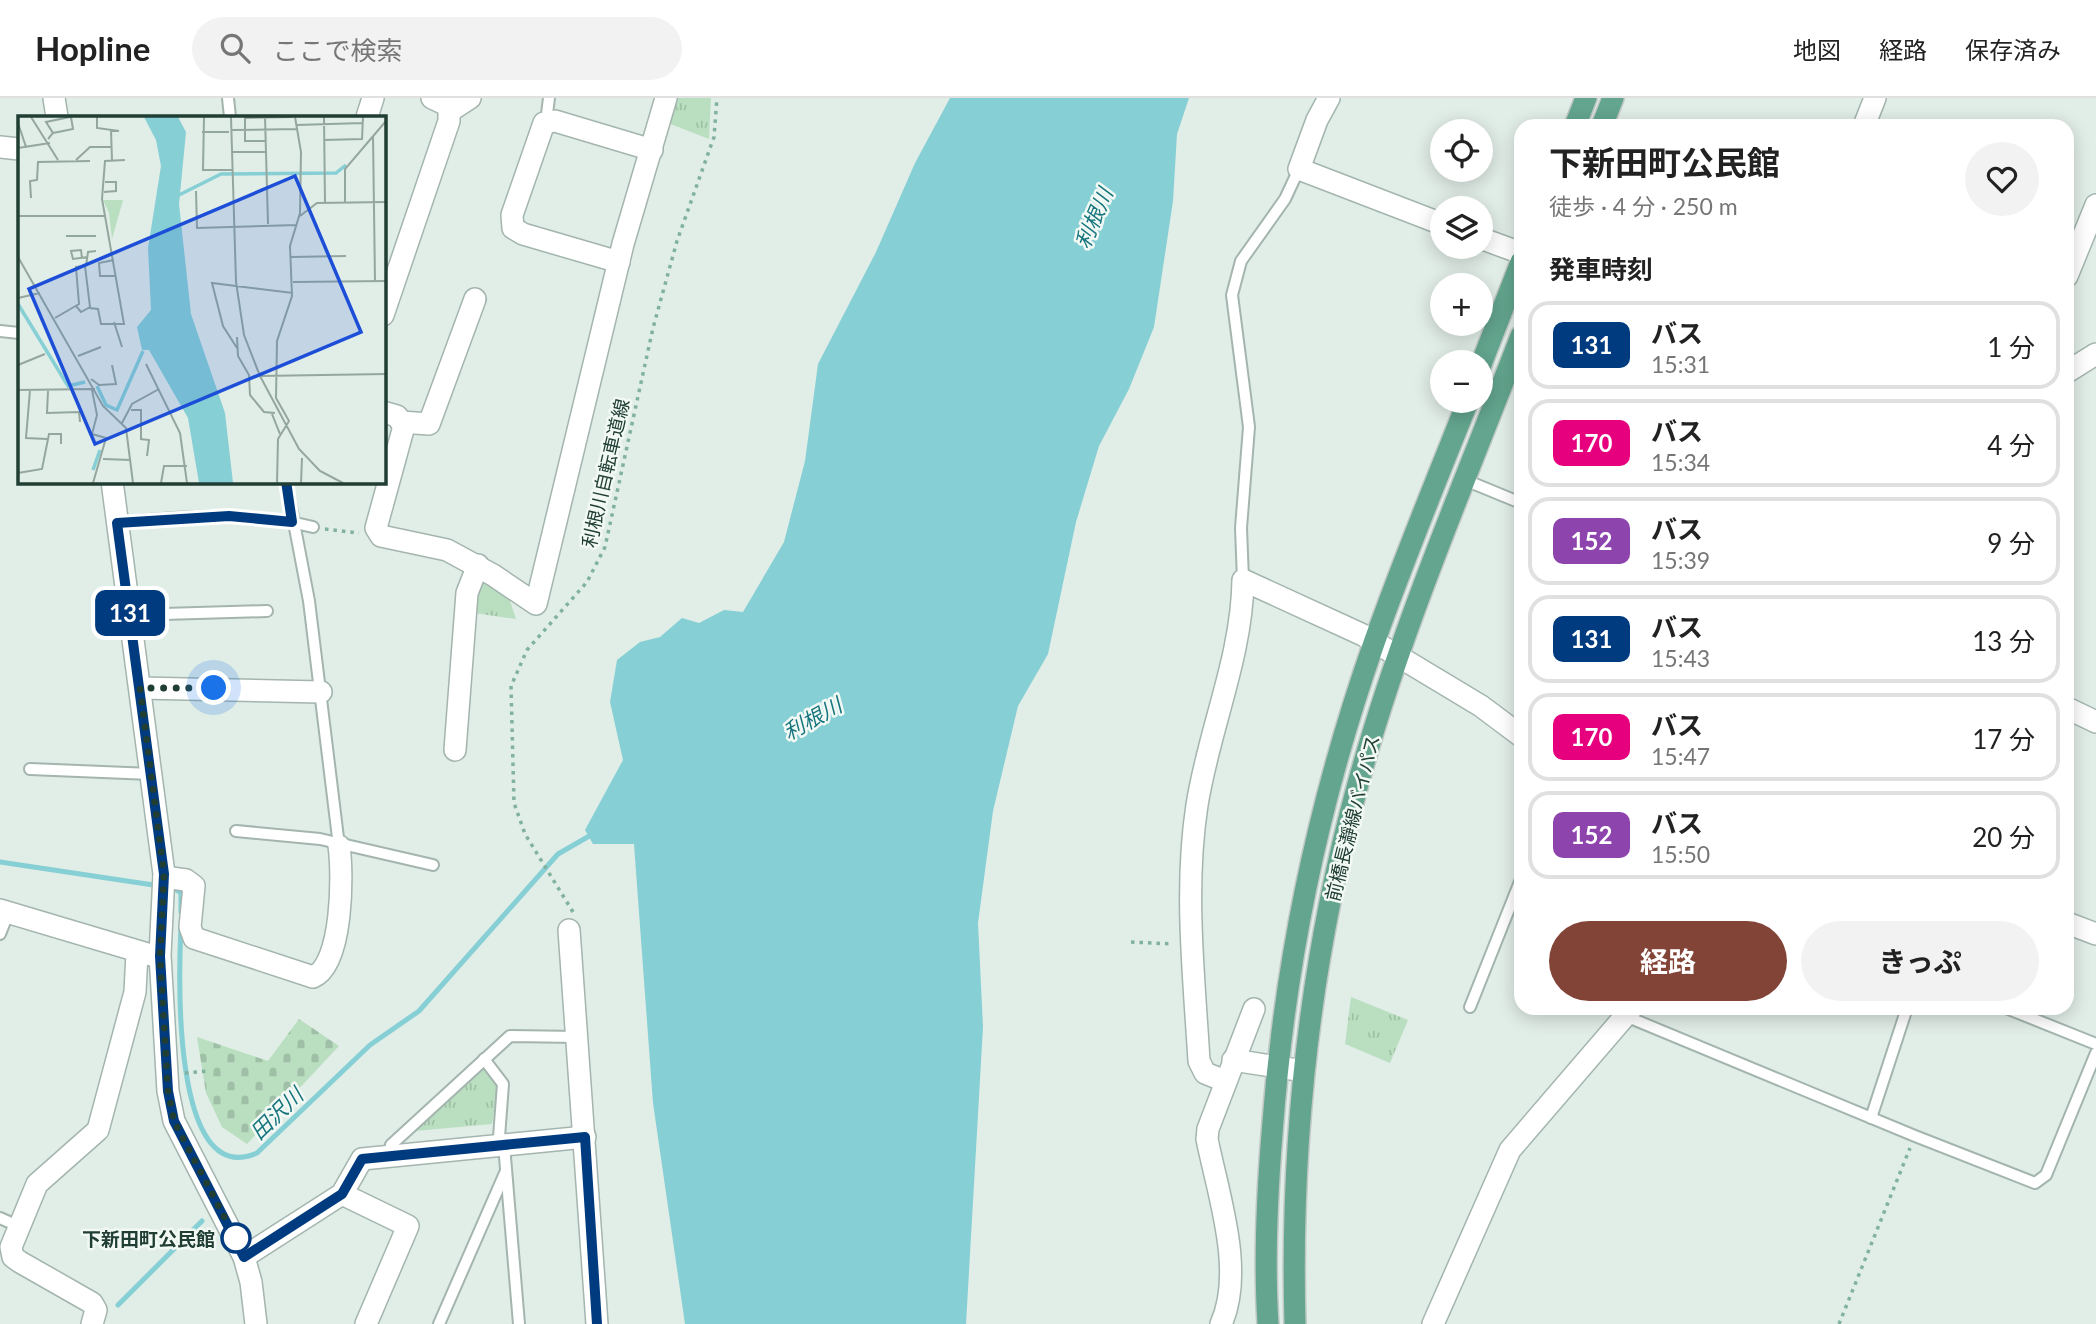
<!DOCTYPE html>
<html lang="ja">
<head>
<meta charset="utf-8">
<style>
	body { margin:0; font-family:Lato,"Noto Sans JP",sans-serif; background:#f2f2f2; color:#222; height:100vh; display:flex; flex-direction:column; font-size:26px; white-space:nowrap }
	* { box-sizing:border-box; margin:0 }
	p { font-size:23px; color:#767676 }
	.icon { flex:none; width:38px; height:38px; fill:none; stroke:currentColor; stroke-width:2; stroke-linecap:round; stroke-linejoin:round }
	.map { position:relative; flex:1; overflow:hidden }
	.side { position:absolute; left:1514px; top:21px; width:560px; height:896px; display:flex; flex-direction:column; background:#fff; border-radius:21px; box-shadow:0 4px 18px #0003 }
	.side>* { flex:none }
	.badge { padding:0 14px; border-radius:10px; font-size:24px; line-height:46px }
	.tools { position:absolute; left:1430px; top:21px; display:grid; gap:14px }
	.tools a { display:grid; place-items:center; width:63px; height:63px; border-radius:50%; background:#fff; box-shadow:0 4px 18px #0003; font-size:35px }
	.you { position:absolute; width:35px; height:35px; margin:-18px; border:5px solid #fff; border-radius:50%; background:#1a73e8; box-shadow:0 0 0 10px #1a73e833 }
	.map>.badge { position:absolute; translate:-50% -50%; box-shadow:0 0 0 4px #fff }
	h2 { padding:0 35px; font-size:26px; line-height:63px }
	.round { display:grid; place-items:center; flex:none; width:74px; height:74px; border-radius:37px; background:#f2f2f2 }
	.summary { display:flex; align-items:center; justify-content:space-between; height:119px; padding:0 35px }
	h1 { font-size:33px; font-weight:700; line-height:52px }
	.primary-button { display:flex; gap:14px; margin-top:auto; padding:14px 35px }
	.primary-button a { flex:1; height:80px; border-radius:42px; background:#834438; color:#fff; font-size:28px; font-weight:700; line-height:80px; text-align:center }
	.primary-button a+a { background:#f2f2f2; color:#222 }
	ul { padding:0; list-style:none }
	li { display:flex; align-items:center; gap:21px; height:88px; margin:0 14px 10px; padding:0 21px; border:4px solid #e0e0e0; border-radius:21px }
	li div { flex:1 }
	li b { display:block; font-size:26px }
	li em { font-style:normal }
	li .badge { min-width:77px; font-weight:700; text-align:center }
	header { display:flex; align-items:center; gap:42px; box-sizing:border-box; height:98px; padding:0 35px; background:#fff; border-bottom:2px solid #e0e0e0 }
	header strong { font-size:33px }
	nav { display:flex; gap:38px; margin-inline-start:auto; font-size:24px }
	.search { width:490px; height:63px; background:#f2f2f2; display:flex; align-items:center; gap:18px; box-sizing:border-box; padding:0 24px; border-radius:38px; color:#767676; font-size:26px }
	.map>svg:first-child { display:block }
</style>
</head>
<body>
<header>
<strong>Hopline</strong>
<div class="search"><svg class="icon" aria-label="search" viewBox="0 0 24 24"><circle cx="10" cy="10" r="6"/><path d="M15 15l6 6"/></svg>ここで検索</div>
<nav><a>地図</a><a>経路</a><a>保存済み</a></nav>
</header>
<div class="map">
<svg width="2096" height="1226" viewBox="0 0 2096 1226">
	<defs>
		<pattern id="cemetery-stones" width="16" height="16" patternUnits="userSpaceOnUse" patternTransform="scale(1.75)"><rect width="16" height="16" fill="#b9dfc0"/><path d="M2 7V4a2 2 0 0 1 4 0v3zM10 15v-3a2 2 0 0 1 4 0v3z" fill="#9fc0a6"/></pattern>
		<pattern id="park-tufts" width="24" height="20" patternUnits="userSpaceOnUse" patternTransform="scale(1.75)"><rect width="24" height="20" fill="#b9dfc0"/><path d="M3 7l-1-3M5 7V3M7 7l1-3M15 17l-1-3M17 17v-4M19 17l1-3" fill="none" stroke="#9fc0a6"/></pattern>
	</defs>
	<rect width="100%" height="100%" fill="#e1ede7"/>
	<!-- cemetery -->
	<path fill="url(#cemetery-stones)" d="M299,921l40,27 -92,98 -25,-17 -16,-34 -9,-56 71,24z"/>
	<!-- park -->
	<g fill="url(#park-tufts)">
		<path d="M674,0h37l-2,41 -41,-16z"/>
		<path d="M480,481l29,19 7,21 -42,-6z"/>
		<path d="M1351,899l57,23 -18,43 -45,-19z"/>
		<path d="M483,969l15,20 -6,37 -77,7z"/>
	</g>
	<!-- water -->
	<path fill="#86cfd5" d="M950,0h239l-12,36 -4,67 -19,126 -25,62 -30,57 -23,76 -28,132 -30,52 -25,105 -15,112 5,104 -17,297h-281l-32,-221 -19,-259h-41l-8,-14 38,-70 -13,-58 7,-42 23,-18 20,-5 22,-19 17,5 25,-13 19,2 41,-70 21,-81 13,-97 58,-112 39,-89z"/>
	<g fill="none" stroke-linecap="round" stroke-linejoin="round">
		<!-- stream -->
		<g stroke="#86cfd5" stroke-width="5">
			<path d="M0,764l160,24"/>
			<path d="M173,790l8,5v19"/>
			<path d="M181,827c-2,43 -11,266 76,228l113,-108 49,-34 139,-157 33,-19"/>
			<path d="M118,1207l84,-84"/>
		</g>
		<defs>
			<g id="service">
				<path d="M228,0l2,19"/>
				<path d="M546,24l3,-24"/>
				<path d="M0,233l19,2"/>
				<path d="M1465,382l56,23"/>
				<path d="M286,383l23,120 30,245"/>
				<path d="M117,425c64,-7 133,-12 196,4"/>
				<path d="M1243,482l-2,-52 8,-101 -17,-132 9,-34 44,-62 14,-30"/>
				<path d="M130,517l137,-4"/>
				<path d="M30,671l121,5"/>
				<path d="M236,733l84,8 113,26"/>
				<path d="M0,836l8,-20"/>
				<path d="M1470,909l51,-128"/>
				<path d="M2006,910l90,36"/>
				<path d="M1627,915l8,7 280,116 120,47 11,-8 50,-122"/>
				<path d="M484,961l19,25 -4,53 5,8 15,179"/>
				<path d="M1871,1020l36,-110"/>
				<path d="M390,1058l1,-11 119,-109 68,1"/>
				<path d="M0,1120l18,8"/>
				<path d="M439,1226l66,-151"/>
			</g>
			<g id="minor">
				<path d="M54,0l3,19"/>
				<path d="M1329,0l-12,22 -18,49 143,55"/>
				<path d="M450,13l20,-13"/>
				<path d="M367,19l6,-19"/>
				<path d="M1864,28l11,-28"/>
				<path d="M0,49l19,2"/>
				<path d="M1480,140l41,15"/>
				<path d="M619,164l-96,-28 -10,-6 -1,-13 32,-92 11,-2 97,29"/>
				<path d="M383,217l66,-194v-15l-17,-8"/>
				<path d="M2067,274l29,-18"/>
				<path d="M383,314l14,4 7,10 -28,102 5,8 66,14 46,25 43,29 87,-360 43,-146"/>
				<path d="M401,324l28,2 46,-125"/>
				<path d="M112,383l52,393 -4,81 8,136 6,30 70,136 7,25 5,42"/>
				<path d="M140,590l181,4"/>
				<path d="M2067,610l29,14"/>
				<path d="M455,652l12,-157 11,-28"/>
				<path d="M164,779l22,3 8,6 -4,41 4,11 119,39c30,-12 30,-104 26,-131"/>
				<path d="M0,812l151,45"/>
				<path d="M2067,825l29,11"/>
				<path d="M569,832l28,394"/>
				<path d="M1233,962l71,11"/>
				<path d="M1225,983l-20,-8 -6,-12c-5,-85 -15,-172 -2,-256 12,-76 45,-148 46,-225l120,55 118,71 40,30"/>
				<path d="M342,1096l66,32 -42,98"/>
				<path d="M244,1159l98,-63 20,-35 223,-22"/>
				<path d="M92,1226l4,-14 -4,-7 -72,-41 -7,-5 -2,-10 26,-63 61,-54 37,-138 2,-39"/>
				<path d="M1221,1226c24,-53 -3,-130 -14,-185l1,-10 46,-120"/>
			</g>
			<g id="tertiary">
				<path d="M2067,178l29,-71"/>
				<path d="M1433,1226l77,-174 122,-142"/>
			</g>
			<g id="primary">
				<path d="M1575,28l11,-28"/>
				<path d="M1602,28l11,-28"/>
				<path d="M1480,269l41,-105"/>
				<path d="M1268,1226c-4,-63 -1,-128 4,-190 12,-168 46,-332 102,-491 29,-82 62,-162 94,-242"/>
				<path d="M1295,1226c-5,-181 15,-365 63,-540 42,-153 106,-300 163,-448"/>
			</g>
		</defs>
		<!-- service casing -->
		<use href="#service" stroke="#a3b5ae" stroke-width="14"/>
		<!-- minor casing -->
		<use href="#minor" stroke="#a3b5ae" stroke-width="24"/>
		<!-- tertiary casing -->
		<use href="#tertiary" stroke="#a3b5ae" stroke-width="24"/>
		<!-- primary casing -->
		<use href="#primary" stroke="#c1c9c6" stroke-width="24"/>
		<!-- path -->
		<g stroke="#80b29e" stroke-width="3.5" stroke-dasharray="3.5 5" stroke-linecap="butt">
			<path d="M325,431l34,4"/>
			<path d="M573,814l-48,-78 -11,-31 -3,-117 16,-36 60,-68 18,-35 48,-219 24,-87 37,-104 3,-39"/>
			<path d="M1131,844l42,2"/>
			<path d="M185,975l22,-2"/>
			<path d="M1839,1226l71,-176"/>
		</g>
		<!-- service -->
		<use href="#service" stroke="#fff" stroke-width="10"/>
		<!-- minor -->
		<use href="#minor" stroke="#fff" stroke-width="21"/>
		<!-- tertiary -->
		<use href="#tertiary" stroke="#fff" stroke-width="21"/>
		<!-- primary -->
		<use href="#primary" stroke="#63a58e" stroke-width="21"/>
	</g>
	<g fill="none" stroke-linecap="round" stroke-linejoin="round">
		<defs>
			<path id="line" d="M286,383l6,41 -63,-6 -112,7 47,351 -4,82 8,135 6,30 70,136 98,-63 20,-35 223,-22 12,187"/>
		</defs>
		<!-- line casing -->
		<use href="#line" stroke="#fff" stroke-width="16"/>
		<!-- line -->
		<use href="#line" stroke="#003b80" stroke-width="10"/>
		<!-- walk -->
		<path stroke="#203e34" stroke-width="7" stroke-dasharray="0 12.6" d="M214,590h-74l24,186 -4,82 8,135 6,30 64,122 -2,-5"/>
	</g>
	<!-- markers -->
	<circle fill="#fff" stroke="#003b80" stroke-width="3.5" cx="236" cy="1140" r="14"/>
	<g text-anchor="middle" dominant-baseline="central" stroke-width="5" stroke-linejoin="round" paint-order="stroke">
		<!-- street labels -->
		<g font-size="19" fill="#203e34" stroke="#f2f9f5">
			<text transform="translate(605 375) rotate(-77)">利根川自転車道線</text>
			<text transform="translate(1352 720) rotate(-76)">前橋長瀞線バイパス</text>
		</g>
		<!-- stop labels -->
		<g font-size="19" font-weight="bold" fill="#203e34" stroke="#f2f9f5" text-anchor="end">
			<text x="215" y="1140">下新田町公民館</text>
		</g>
		<!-- water labels -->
		<g font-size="21" font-style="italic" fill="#17757e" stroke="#f2f9f5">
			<text transform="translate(1093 120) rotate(-67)">利根川</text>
			<text transform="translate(812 620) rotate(-29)">利根川</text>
			<text transform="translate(276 1015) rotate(-44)">田沢川</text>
		</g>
	</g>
	<!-- overview -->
	<g transform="translate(18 18)">
		<rect width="368" height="368" fill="#e1ede7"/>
		<path d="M85,84h20l-11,39 -3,-26z" fill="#b9dfc0"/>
		<path d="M126,1h34l8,15 -7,72 12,110 34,99 8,70h-34l-11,-65 -39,-68h-7l-5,-23 14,-17 -3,-62 13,-82 -5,-26z" fill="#86cfd5"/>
		<path fill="none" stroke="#86cfd5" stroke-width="3.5" d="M157,81l46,-23 115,-1 10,-8M0,188l50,82 17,-4M79,270l9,19 11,5 26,-59M75,354l7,-20"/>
		<path fill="none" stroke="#94a79f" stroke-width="2" d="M13,1l27,43M79,1v11l22,3M186,1l-1,53h29M213,1l5,165 8,53 16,41 39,73 21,22 23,12M247,1l3,107M306,1l1,86M0,7l8,24M279,9l66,-2M93,14l1,30M214,14l65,-1M184,16h27M35,17l20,-4 -2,-12M355,20l2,145M30,23l5,-6 -7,-11 24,-5M306,24l38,-1 1,-22M248,25h-21v-23l47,-1M0,32l32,-5M214,36h34M58,44l14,-13h21M178,75l1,37 100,-3M86,76l12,-1v-9h-11M13,82l-1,-17 7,-1 1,-18 52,-1M327,86v-33l41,-48M0,100h88M282,100l17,-13 69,-1M48,120h30M0,141l85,149 23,22 7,55M272,141l56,-1M64,142l-1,-8 -10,1 2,8 15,-2M96,144l-15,3 1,13h16M68,150l2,-14 8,-1M275,166l93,-1M0,182l22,-5M71,192l9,1 3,15h23l-22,-125 3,-38 20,-1M37,202l24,-14 -3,-37 9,-1 5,41 -9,5 -5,-6M96,206l8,25M219,221l1,19 11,19 1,20 14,17 11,1M219,232l-14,-22 -11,-43 81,10M60,240l23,-9M128,248l34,69 7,50M0,249l27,-11M242,260l126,-2M73,263l8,6 17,-1 -4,-19M0,274l77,-1M12,274l-4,48 21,1M74,274l5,25 -5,19 14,4 -13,45M30,275l-1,22 32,-1 1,10M113,294h10v29l8,1 -2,16M254,298l8,20M104,307l10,-19 27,-15M85,343l28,1M0,357l24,-4 7,-35h12v10M143,367l3,-17h23M259,367l1,-44 11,-18 -13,-23 1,-57 15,-45 -2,-50 10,-33 1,-61 -6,-35M283,367l1,-25"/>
		<path fill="#1d4ed8" fill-opacity="0.15" stroke="#1d4ed8" stroke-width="3.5" d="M277,60l66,156 -266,112 -66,-155z"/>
		<rect width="368" height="368" fill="none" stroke="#203e34" stroke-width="3.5"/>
	</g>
</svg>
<div class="tools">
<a><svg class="icon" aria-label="locate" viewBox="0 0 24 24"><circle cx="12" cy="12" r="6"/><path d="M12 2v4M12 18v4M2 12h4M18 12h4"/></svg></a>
<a><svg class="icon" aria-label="layers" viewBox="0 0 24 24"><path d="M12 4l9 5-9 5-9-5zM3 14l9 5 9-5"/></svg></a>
<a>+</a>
<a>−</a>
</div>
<div class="you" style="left:214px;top:590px"></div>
<b class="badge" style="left:130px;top:515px;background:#003b80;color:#fff">131</b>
<section class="side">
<div class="summary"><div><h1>下新田町公民館</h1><p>徒歩 · 4 分 · 250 m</p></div><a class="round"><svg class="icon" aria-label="heart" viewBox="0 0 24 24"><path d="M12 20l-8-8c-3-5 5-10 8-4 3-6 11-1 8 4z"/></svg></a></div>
<h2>発車時刻</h2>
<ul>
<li><span class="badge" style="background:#003b80;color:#fff">131</span><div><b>バス</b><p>15:31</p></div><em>1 分</em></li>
<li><span class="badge" style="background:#e6007e;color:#fff">170</span><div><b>バス</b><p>15:34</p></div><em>4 分</em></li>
<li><span class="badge" style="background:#8e44ad;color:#fff">152</span><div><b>バス</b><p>15:39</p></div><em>9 分</em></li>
<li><span class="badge" style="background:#003b80;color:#fff">131</span><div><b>バス</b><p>15:43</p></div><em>13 分</em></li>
<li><span class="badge" style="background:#e6007e;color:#fff">170</span><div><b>バス</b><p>15:47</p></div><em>17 分</em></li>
<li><span class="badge" style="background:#8e44ad;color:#fff">152</span><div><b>バス</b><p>15:50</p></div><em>20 分</em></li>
</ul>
<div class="primary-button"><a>経路</a><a>きっぷ</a></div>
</section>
</div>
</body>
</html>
